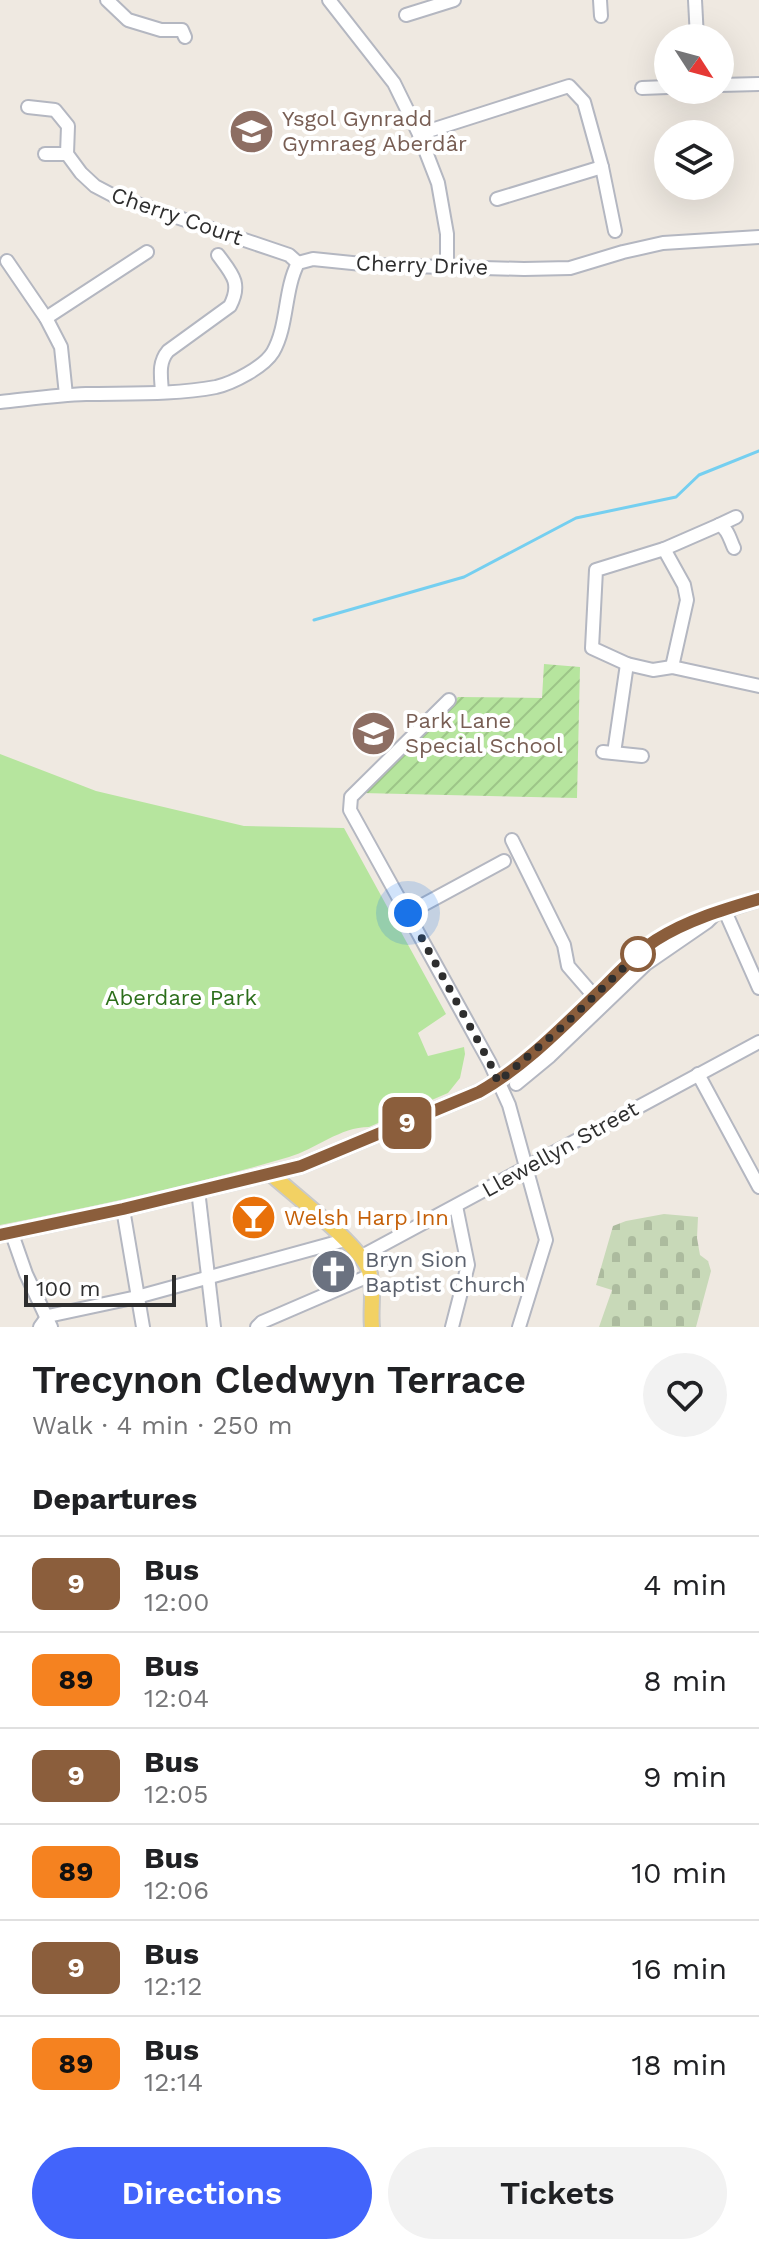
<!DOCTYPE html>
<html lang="en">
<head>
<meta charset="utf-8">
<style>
	body { margin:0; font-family:"Work Sans",sans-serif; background:#f2f2f2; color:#202124; height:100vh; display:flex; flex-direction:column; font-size:30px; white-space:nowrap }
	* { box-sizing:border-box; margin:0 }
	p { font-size:26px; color:#757577 }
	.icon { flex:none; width:44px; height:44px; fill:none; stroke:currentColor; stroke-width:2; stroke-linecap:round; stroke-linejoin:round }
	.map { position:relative; height:1327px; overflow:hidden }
	.drawer { display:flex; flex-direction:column; background:#fff; flex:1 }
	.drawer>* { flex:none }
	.badge { padding:0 16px; border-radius:12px; font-size:28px; line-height:52px }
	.needle { width:52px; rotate:126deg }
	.buttons { position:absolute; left:654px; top:24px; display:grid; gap:16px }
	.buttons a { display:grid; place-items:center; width:80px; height:80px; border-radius:50%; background:#fff; box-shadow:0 8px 32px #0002; font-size:40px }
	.scale { position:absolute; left:24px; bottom:20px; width:152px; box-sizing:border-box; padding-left:8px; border:4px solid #2e2e2e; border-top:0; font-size:22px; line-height:28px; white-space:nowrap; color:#2e2e2e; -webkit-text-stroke:6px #fff; paint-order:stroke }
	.you { position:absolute; width:40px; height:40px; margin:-20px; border:6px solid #fff; border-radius:50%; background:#1a73e8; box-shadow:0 0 0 12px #1a73e833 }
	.map>.badge { position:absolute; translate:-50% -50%; box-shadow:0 0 0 4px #fff }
	h2 { padding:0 32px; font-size:30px; line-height:72px }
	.round { display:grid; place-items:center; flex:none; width:84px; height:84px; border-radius:42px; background:#f2f2f2 }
	.head { display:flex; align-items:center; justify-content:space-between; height:136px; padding:0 32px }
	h1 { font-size:38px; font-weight:600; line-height:60px }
	.action { display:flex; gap:16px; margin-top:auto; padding:16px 32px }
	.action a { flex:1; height:92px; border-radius:48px; background:#4264fb; color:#fff; font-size:32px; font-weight:600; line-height:92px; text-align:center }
	.action a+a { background:#f2f2f2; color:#202124 }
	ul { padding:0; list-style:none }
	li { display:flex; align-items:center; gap:24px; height:96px; padding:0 32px; border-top:2px solid #e0e0e0 }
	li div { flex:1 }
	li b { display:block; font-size:30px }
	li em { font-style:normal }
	li .badge { min-width:88px; font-weight:700; text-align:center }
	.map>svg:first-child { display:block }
</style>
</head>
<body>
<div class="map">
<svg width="759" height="1327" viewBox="0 0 759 1327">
	<defs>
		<pattern id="cemetery-stones" width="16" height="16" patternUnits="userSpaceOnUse" patternTransform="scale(2)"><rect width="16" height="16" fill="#c8d9b8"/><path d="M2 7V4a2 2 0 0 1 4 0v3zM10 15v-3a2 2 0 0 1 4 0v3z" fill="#acbb9e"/></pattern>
		<pattern id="garden-furrows" width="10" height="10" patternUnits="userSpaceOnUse" patternTransform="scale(2)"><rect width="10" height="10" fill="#b6e59e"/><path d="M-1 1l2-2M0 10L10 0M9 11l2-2" fill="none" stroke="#9dc588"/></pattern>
	</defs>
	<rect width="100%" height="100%" fill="#efe9e1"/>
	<!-- grass -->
	<path fill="#b6e59e" d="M0,754l96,37 148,35 100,2 102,186 -28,19 10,23 36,-9 1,7 -5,24 -12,15 -79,34c-29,0 -53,22 -80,30 -95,28 -192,49 -289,68z"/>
	<!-- cemetery -->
	<path fill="url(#cemetery-stones)" d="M664,1214l34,3 -1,21 3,17 8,6 3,10 -15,56h-97l13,-37 -16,-5 17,-59 13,-5z"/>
	<!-- garden -->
	<path fill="url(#garden-furrows)" d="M544,664l36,3 -3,131 -215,-5 96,-96 84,1z"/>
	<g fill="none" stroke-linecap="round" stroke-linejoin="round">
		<!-- stream -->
		<path stroke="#75cff0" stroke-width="3" d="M314,620l150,-43 112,-59 100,-21 23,-22 60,-24"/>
		<defs>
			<g id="minor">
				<path d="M107,0l21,20 33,10h21l3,7"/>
				<path d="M329,0l65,83 25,51 19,49 9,51v33"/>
				<path d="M600,0l1,16"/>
				<path d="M695,0l2,38"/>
				<path d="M406,15l48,-15"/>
				<path d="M720,85l39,-1"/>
				<path d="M642,88l26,-1"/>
				<path d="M28,107l27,3 13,16 -1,28 14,19 14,13 19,10 175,59 9,8"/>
				<path d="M419,134l150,-48 15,16 18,65 13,64"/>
				<path d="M45,154h22"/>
				<path d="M497,199l105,-32"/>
				<path d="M7,261l39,57 15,29 5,48"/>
				<path d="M46,318l101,-66"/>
				<path d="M162,392c-1,-16 -4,-29 6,-41l62,-45c12,-23 2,-32 -12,-51"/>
				<path d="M0,402c29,-3 57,-7 86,-8 43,-1 88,1 130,-7 17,-4 48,-20 57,-35 15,-26 11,-62 25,-89l15,-4 59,6 152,4 46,-1 53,-16 40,-9 96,-6"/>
				<path d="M719,525l17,-8"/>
				<path d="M734,548c-4,-8 -6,-20 -15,-23l-55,24 -68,21 -4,78 35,16 26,6 19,-3 87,19"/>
				<path d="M664,549l20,36 3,15 -15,67"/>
				<path d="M449,700l-98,97 -1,13 140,253 19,42 37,135 -27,87"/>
				<path d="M603,752l39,4"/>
				<path d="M614,753l13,-89"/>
				<path d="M512,840l52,105 4,21 26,30"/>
				<path d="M724,909l35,79"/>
				<path d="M408,913l96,-52"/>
				<path d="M698,1074l61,113"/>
				<path d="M516,1084l34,-28 96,-92 61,-42 6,-6"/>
				<path d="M198,1190l16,137"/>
				<path d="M123,1209l20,118"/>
				<path d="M12,1234l14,40 25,53"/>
				<path d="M362,1256l397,-214"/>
				<path d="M40,1327l8,-11 89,-19 208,-57"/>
				<path d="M257,1327l5,-5 109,-47"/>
				<path d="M452,1327l16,-62 -12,-59"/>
			</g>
			<g id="major">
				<path d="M272,1175c21,19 90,72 97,96 6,19 1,37 3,56"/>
				<path d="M0,1235l123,-26 178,-43 178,-74c59,-33 110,-91 159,-138 36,-28 78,-42 121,-55"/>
			</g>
		</defs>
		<!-- minor casing -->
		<use href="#minor" stroke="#b4b7c1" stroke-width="16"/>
		<!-- major casing -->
		<use href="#major" stroke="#c9c9c9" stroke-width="18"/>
		<!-- minor -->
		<use href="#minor" stroke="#fff" stroke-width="12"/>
		<!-- major -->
		<use href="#major" stroke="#f2d163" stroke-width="14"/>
	</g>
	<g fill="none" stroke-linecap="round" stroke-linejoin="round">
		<defs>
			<path id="line" d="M0,1235l123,-26 178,-43 178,-74c48,-27 87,-69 127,-107 16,-16 32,-33 50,-45 31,-20 69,-31 103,-41"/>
		</defs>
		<!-- line casing -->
		<use href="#line" stroke="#fff" stroke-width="18"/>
		<!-- line -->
		<use href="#line" stroke="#8b5e3c" stroke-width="12"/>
		<!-- walk -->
		<path stroke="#2e2e2e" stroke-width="8" stroke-dasharray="0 14.4" d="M408,913l82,150 8,19 63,-54 77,-74"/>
	</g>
	<!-- icons -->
	<defs>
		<symbol id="school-disc" viewBox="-11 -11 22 22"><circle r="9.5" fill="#8d6e63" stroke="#fff"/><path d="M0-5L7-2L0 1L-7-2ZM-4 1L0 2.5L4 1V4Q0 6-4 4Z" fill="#fff"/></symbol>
		<symbol id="bar-disc" viewBox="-11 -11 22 22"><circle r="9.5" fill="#e8710a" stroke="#fff"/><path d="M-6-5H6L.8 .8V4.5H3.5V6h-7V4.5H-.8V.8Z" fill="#fff"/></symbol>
		<symbol id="church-disc" viewBox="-11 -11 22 22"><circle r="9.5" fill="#6b7280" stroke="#fff"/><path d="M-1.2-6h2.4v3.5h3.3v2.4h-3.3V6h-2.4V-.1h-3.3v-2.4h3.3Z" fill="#fff"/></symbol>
	</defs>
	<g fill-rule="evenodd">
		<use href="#school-disc" x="226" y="106" width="51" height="51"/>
		<use href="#school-disc" x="348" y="708" width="51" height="51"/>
		<use href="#bar-disc" x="228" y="1192" width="51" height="51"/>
		<use href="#church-disc" x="308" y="1246" width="51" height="51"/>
	</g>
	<!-- markers -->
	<circle fill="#fff" stroke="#8b5e3c" stroke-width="4" cx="638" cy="954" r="16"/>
	<g text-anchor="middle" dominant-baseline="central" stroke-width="8" stroke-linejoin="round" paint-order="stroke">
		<!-- education labels -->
		<g font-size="22" fill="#785e54" stroke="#fff" text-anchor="start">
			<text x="282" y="118">Ysgol Gynradd<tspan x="282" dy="25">Gymraeg Aberdâr</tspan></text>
			<text x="405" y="720">Park Lane<tspan x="405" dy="25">Special School</tspan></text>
		</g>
		<!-- street labels -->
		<g font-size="22" fill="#2e2e2e" stroke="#fff">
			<text transform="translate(177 216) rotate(19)">Cherry Court</text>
			<text transform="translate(422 265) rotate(2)">Cherry Drive</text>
			<text transform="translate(560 1149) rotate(-29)">Llewellyn Street</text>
		</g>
		<!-- park labels -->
		<g font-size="22" fill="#2c6e1b" stroke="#fff">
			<text x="181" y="997">Aberdare Park</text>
		</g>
		<!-- food labels -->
		<g font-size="22" fill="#c56008" stroke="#fff" text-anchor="start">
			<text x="284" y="1217">Welsh Harp Inn</text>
		</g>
		<!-- worship labels -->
		<g font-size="22" fill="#5b616d" stroke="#fff" text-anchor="start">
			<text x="365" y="1259">Bryn Sion<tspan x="365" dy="25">Baptist Church</tspan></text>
		</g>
	</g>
</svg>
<div class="buttons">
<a><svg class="needle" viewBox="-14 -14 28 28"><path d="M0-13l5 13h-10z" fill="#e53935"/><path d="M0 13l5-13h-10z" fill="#757577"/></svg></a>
<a><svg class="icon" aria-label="layers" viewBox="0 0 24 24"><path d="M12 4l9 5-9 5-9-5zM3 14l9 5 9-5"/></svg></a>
</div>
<div class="scale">100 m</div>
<div class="you" style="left:408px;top:913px"></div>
<b class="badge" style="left:407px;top:1123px;background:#8b5e3c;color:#fff">9</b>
</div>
<section class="drawer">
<div class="head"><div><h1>Trecynon Cledwyn Terrace</h1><p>Walk · 4 min · 250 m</p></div><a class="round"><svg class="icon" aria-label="heart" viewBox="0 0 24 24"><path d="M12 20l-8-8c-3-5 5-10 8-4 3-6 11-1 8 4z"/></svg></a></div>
<h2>Departures</h2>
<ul>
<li><span class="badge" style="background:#8b5e3c;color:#fff">9</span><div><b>Bus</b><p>12:00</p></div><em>4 min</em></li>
<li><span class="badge" style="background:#f58220;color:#111">89</span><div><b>Bus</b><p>12:04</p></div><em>8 min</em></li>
<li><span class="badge" style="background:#8b5e3c;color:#fff">9</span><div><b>Bus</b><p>12:05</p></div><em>9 min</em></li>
<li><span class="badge" style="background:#f58220;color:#111">89</span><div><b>Bus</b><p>12:06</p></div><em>10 min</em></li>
<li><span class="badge" style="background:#8b5e3c;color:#fff">9</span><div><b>Bus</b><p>12:12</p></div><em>16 min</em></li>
<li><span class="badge" style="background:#f58220;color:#111">89</span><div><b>Bus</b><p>12:14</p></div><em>18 min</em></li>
</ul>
<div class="action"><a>Directions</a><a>Tickets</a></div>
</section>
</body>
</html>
